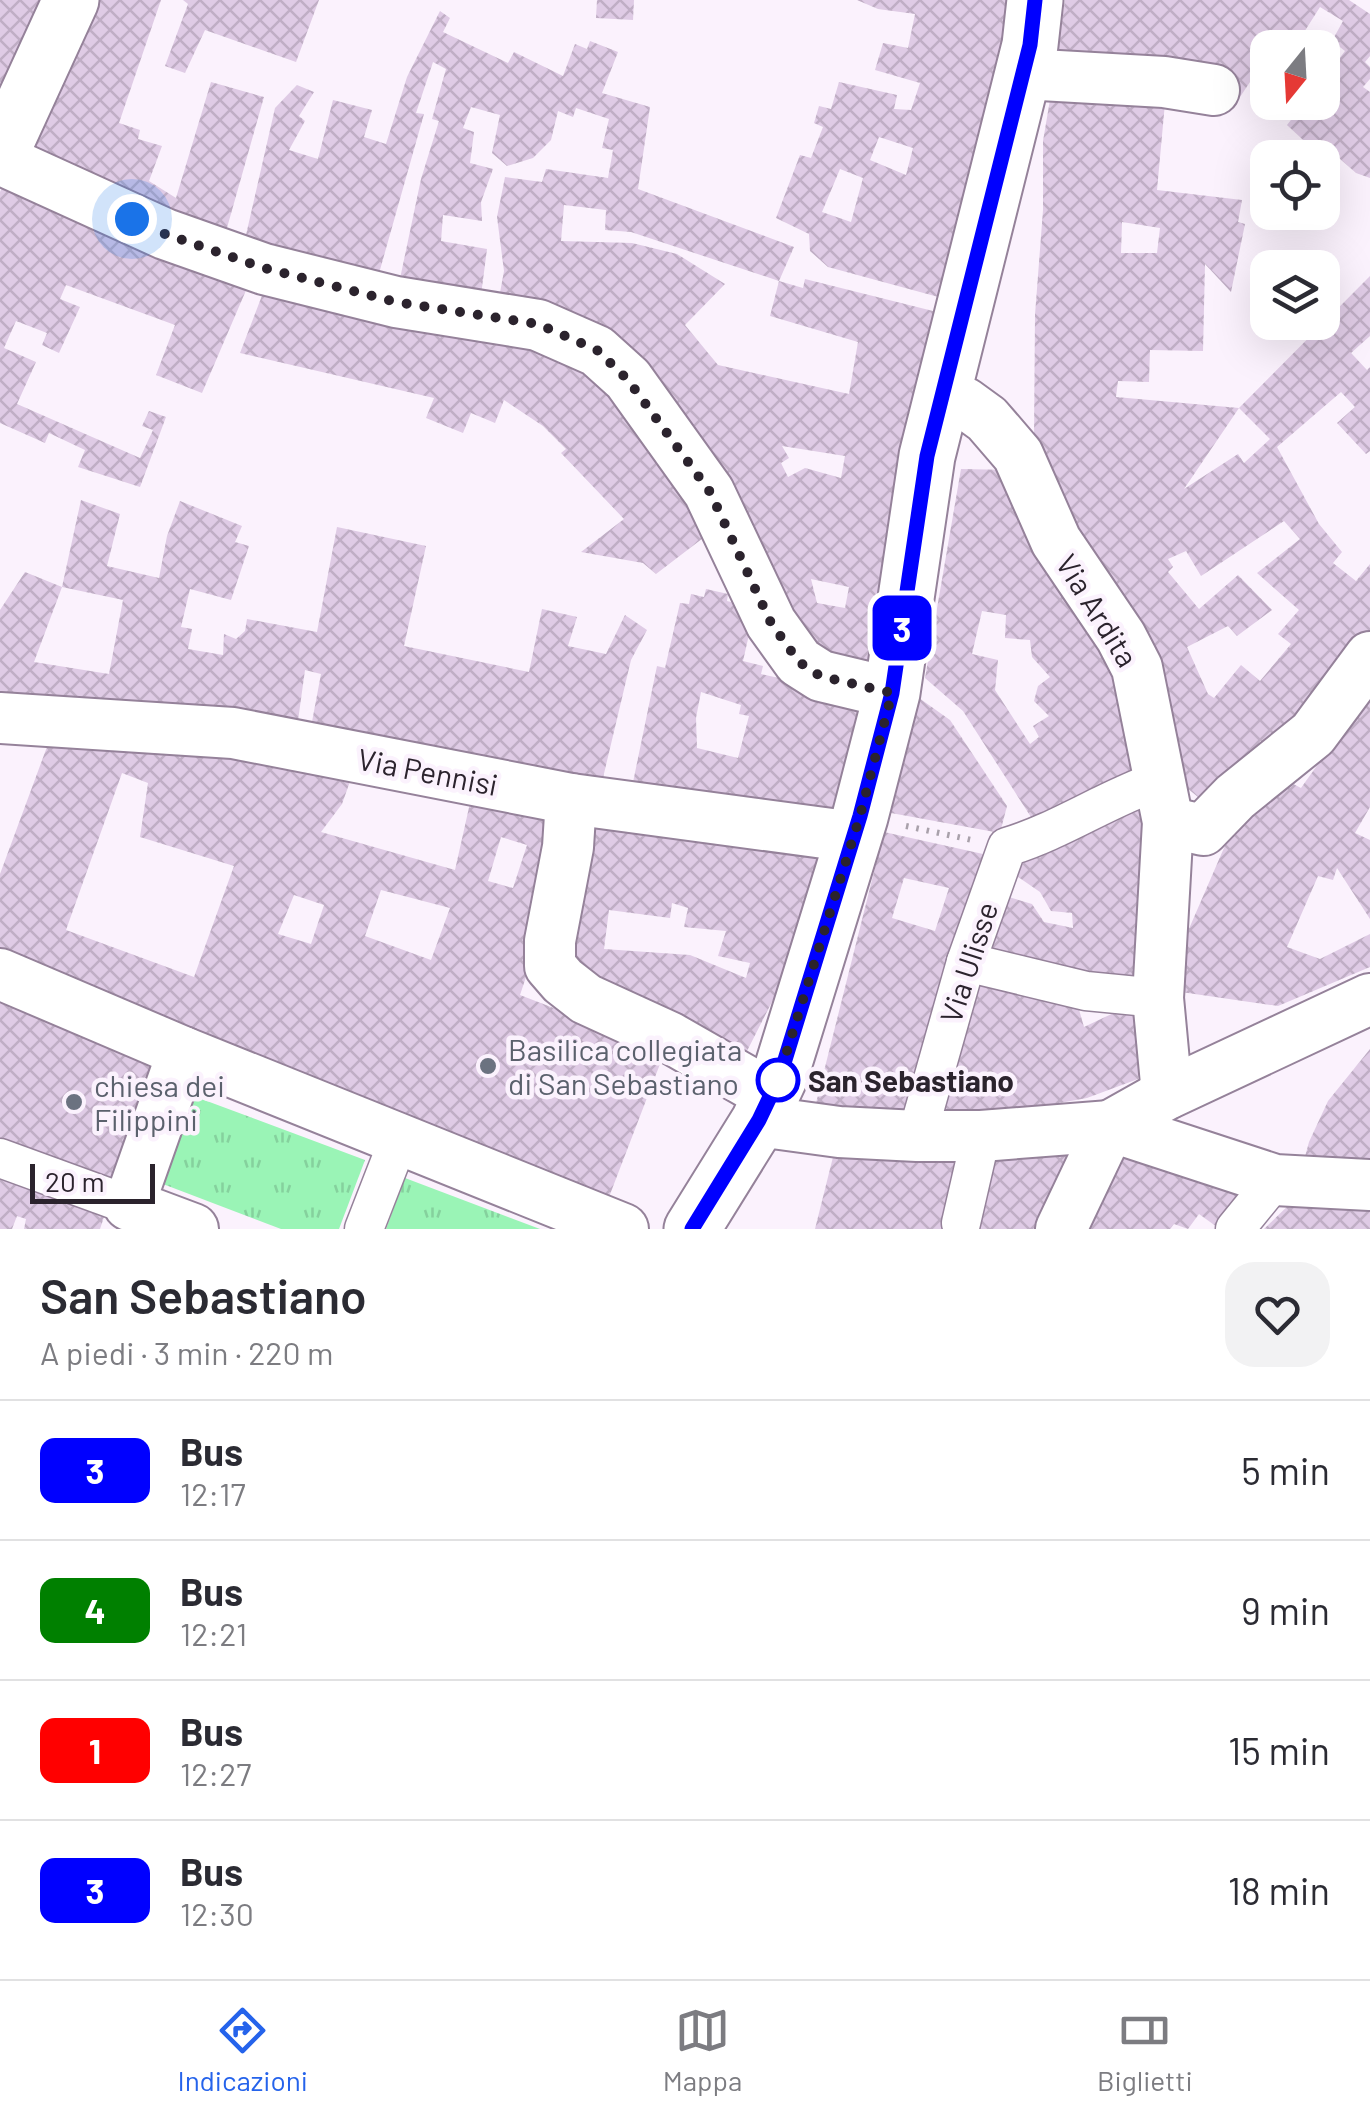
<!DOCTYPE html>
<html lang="it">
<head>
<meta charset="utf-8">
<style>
	body { margin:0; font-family:Barlow,sans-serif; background:#f2f2f3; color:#2b2b33; height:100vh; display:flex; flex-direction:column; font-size:38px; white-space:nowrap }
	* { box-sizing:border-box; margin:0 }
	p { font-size:32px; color:#7c7c81 }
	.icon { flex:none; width:55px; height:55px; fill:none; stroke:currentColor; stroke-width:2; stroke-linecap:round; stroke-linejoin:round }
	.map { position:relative; height:1229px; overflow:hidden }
	.details { display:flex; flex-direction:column; background:#fff; flex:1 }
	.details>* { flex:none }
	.badge { padding:0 20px; border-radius:15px; font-size:35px; line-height:65px }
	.needle { width:65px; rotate:198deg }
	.controls { position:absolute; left:1250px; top:30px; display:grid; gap:20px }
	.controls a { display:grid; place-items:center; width:90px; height:90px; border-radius:20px; background:#fff; box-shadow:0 10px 40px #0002; font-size:50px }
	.scale { position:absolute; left:30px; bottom:25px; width:125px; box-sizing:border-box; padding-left:10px; border:5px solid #2b232d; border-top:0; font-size:28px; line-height:35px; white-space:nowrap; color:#2b232d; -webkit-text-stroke:8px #fbf2fd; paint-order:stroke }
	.you { position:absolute; width:50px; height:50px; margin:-25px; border:8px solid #fff; border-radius:50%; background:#1a73e8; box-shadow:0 0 0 15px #1a73e833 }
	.map>.badge { position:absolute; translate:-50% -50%; box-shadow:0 0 0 5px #fff }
	.round { display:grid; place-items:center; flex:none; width:105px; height:105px; border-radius:30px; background:#f2f2f3 }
	.headline { display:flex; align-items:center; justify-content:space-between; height:170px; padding:0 40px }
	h1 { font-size:48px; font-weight:600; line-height:75px }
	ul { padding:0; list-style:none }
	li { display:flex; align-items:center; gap:30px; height:140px; padding:0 40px; border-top:2px solid #e1e1e2 }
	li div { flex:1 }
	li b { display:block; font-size:38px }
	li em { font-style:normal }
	li .badge { min-width:110px; font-weight:700; text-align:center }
	.tab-bar { display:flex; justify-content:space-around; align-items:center; height:140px; border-top:2px solid #e1e1e2; background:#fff; font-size:28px; color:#7c7c81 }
	.tab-bar a { display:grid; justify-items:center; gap:5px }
	.tab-bar .on { color:#2563eb }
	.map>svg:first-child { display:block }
</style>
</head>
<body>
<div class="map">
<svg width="1370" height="1229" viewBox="0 0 1370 1229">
	<defs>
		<pattern id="park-tufts" width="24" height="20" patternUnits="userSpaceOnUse" patternTransform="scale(2.5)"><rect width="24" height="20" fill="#9af4b6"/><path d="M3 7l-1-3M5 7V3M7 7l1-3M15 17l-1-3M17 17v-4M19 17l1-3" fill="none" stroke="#85d19d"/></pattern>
		<pattern id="building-cross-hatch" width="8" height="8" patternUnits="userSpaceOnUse" patternTransform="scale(2.5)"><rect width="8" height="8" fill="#dfcbe5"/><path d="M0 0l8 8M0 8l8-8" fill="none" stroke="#c0aec5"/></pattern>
	</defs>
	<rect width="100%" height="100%" fill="#fbf2fd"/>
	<!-- park -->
	<g fill="url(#park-tufts)">
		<path d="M188,1094l177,66 -26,69h-58l-126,-48z"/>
		<path d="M405,1178l135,51h-154z"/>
	</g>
	<!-- building -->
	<g fill="url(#building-cross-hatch)" fill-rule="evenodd">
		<path d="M0,0h49l-49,109z"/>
		<path d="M91,0h70l-42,123 21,7 -2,9 24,7 -13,35 27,17 35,-116 53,15 -41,145 -201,-89z"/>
		<path d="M183,0h136l-23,62 -91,-32 -20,43 -20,-7 23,-62z"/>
		<path d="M597,0h37l-1,20 -37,-2z"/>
		<path d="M857,0h151l-2,27 -64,271 -114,-31 -18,-16 -1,-17 -33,-16 24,-63 11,3 12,-31 -9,-4 5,-17 12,3 8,-27 58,13 -3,14 17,1 9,-27 -45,-13 8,-27 25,5 7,-34 -37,-5zM879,137l34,11 -7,27 -36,-15zM840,169l23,9 -12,44 -29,-10z"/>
		<path d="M1065,0h284l21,14v42l-5,6 5,5v12l-7,8 7,5v86l-14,-5 -33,-29 -8,7 -28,-26 18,-23h17v-21l23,-30 -13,-10 11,-20 -23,-14 -26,41h-26v19l-6,-3 -24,36 -183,-33z"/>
		<path d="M440,11l10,7 -7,14 65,31 6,-11 49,24 12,-32 12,5 3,-8 28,11 -16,41 48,14 -12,82 156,58 -15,34 24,7 2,-9 132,33 -66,364 -51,-14 -177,-292 -146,-61 7,-38 -7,-54 8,-40 37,5 4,-13 62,9 5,-28 -11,-2 7,-29 -33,-11 -3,9 -15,-6 -7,29 -18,18 -26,8 -15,-13 8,-38 -29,-8 -8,21 11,4 -4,31 23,6 -12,33 1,19 -39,-6 -2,26 46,8 -7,54 -83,-10 24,-114 18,-58 -7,-2 14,-50 -13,-7 -17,51 8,1 -48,170 -133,-36 32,-140 22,-23 17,7 -15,24 6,5 -16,29 29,9 15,-59 39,10 -8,27 22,7 21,-67zM564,205l42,5 -1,20 26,2 148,49 -9,35 88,26 -9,52 -131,-29 -33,-40 40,-41 -48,-30 -45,-11 -71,-2zM782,446l63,10 -4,22 -36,-10 -17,9 -7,-14 8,-5zM811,579l38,8 -4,21 -28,-5z"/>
		<path d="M1052,88l114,4 -9,98 85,10 -4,22 7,2 -14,68 -26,-28 -2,87 -53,-1 -1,32 -31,-1 -2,16 123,11 -55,81 54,-35 6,9 26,-24 -31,-31 131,-132v60l-19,17 16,17 3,-3v84l-4,3 -29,-31 18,-16 -14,-15 -64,55 42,77 23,28 -9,11 23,18 14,-17v67l-66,91 -30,30 -14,-11 -3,23 -48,42 -44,-36 -131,-330 1,-125 8,-105v-69zM1122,222l38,6 -3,25h-36zM1284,521l16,18 -43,34 42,37 -21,24 13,10 -31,37 -19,-16 -27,33 -6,-4 -21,-47 41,-21 9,10 35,-26 -34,-35 -39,34 -31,-37 5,-5 -5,-8 18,-8 15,25z"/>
		<path d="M7,176l243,105 -48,112 -46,-18 19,-50 -109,-40 -6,14 20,8 -21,46 -17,-8 5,-12 -31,-12 -12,27 32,14 -19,42 123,54 13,-28 -11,-4 7,-15 17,6 -26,70 -62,-20 7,-17 -36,-17 -4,10 -45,-20v-231z"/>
		<path d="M266,285l273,56 78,52 94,139 -55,42 -13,-11 -62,-11 43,-33 -63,-66 5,-4 -23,-23 -39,-26 -9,23 -24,-10 -8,20 -37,-15 8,-20 -194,-45z"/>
		<path d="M961,469l49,1 10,51 21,43 33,39 48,77 16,92 -100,56 -75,-117 -38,-33zM982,611l24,4 -1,23 25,2 2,17 18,20 -12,9 -4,15 15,15 -16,10 6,11 -9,7 -35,-54 3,-30 -26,-6z"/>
		<path d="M81,500l39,14 -13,52 52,12 8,-42 13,-35 62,25 -7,16 14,4 -18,54 -41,-11 -9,38 11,2 -4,20 35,6 1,-21 12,5 9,-8 2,-12 70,13 20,-105 89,19 -22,100 125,26 13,-63 35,8 -9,29 38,8 19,-39 22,15 -16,30 -29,122 -291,-55 10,-53 -16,-4 -8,58 -297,-29v-89l25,-38 37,15zM62,587l61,13 -14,74 -75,-12z"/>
		<path d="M706,589l22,5 -1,7 28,7 -12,53 20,5 -2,8 40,9 63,22 -31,114 -202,-27 26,-126 8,2 15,-65 9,1 2,-10 13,3zM701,692l40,13 -2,9 10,2 -11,42 -41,-10 -1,-30z"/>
		<path d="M1370,691v116l-15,26 15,7v79l-33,-51 -4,12 -15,-4 -31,71 33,12 50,-25v33l-92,39 -104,-15 11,-53 58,-134 35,-28 23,12z"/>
		<path d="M919,698l31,22 57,86 -7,27 -109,-20z"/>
		<path d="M51,736l165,11 137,26 -11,31 -21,28 134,38 15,-67 85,16 -9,98 -26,78 145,56 -56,146 -609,-244v-79zM122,773l26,10 -8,54 94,29 -40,111 -128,-47zM501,837l26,8 -14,43 -25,-7zM381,890l69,18 -19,52 -66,-24zM294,895l30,10 -13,39 -33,-10z"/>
		<path d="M1147,805l-4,177 -163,-28 22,-59 30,9 12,18 29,6 -1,-15 -21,-2 -11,-19 -26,-18 12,-14z"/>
		<path d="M584,820l238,36 -44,134 -32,63 -162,-76 -22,-29zM672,903l16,5 -4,19 42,4 -8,25 32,7 -4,15 -56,-23 -86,-6 5,-39 61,8z"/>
		<path d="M884,832l108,24 -86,267 -93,-8zM904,878l45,10 -14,43 -43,-13z"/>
		<path d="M972,979l104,20 8,28 36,-17 22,-3 -4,72 -51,19 -109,20 -42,5z"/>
		<path d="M0,994l163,66 -45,130 -118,-46z"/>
		<path d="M1370,1049v120l-67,-5 6,-22 19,-41z"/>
		<path d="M835,1149l131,2 -17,78h-134z"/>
		<path d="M1079,1153l-35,76h-76l25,-74z"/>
		<path d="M1124,1153l119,42 -26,32 -18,-13 -11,15 -14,-5 -4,5h-84z"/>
		<path d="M0,1171l107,37 -7,21h-76l2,-10 -9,-3 -5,13h-12z"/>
		<path d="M1296,1198l74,2v29h-106z"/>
	</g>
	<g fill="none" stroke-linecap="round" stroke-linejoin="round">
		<defs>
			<g id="pedestrian">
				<path d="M966,962l120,29 72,7"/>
				<path d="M917,1136l49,-174 41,-115c53,-16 99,-48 151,-66"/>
				<path d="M0,1158l129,47"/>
				<path d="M961,1223l20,-87"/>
				<path d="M364,1229l35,-90"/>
				<path d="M1235,1229l40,-49"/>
			</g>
			<g id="minor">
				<path d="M1023,74l141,8 50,8"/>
				<path d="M0,159l165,75 99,35 132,33 142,23 59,26 31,28 81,113 62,131 28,39 22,14 71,17"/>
				<path d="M944,396l21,7 22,16 31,36 38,86 65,96 16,31 31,154 -10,176 9,96"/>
				<path d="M0,718l233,15 338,66 283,38"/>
				<path d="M571,799l-3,48 -18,94v25l13,15 23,18 83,38 103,59"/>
				<path d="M1168,822l35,8 32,-33 78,-63 57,-77"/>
				<path d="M0,974l183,78 440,177"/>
				<path d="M183,1052l-54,153 64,24"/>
				<path d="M759,1121l80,11 78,4h64l129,-10 165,54 95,5"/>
				<path d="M1061,1229l49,-103 57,-32 203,-95"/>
			</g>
			<g id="tertiary">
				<path d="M0,155l71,-155"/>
				<path d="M692,1229l67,-108 21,-45 80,-259 32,-124 35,-237 103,-411 5,-45"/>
			</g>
		</defs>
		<!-- pedestrian casing -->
		<use href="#pedestrian" stroke="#95829a" stroke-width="41"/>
		<!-- minor casing -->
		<use href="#minor" stroke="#95829a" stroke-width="54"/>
		<!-- tertiary casing -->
		<use href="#tertiary" stroke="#95829a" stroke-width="59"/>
		<!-- path -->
		<path stroke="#a9a1ab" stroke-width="6" stroke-dasharray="2.5 8" stroke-linecap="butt" d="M906,826l66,14"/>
		<!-- pedestrian -->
		<use href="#pedestrian" stroke="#fff" stroke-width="38"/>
		<!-- minor -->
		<use href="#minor" stroke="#fff" stroke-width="50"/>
		<!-- tertiary -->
		<use href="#tertiary" stroke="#fff" stroke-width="55"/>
	</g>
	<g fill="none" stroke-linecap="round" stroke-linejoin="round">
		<defs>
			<path id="line" d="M692,1229l67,-109 21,-44 80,-260 32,-123 35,-237 103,-411 5,-45"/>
		</defs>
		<!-- line casing -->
		<use href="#line" stroke="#fff" stroke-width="22"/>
		<!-- line -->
		<use href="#line" stroke="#00f" stroke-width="15"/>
		<!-- walk -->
		<path stroke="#2b232d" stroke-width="10" stroke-dasharray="0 18" d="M132,219l33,15 99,34 132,34 142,22 59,26 31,30 82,112 61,131 28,39 21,14 72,17 -32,123 -82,264"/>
	</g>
	<!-- markers -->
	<g fill="#6b7280" stroke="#fbf2fd" stroke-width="4">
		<circle cx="488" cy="1066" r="10"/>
		<circle cx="74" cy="1102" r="10"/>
	</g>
	<circle fill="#fff" stroke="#00f" stroke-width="5" cx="778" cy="1080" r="20"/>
	<g text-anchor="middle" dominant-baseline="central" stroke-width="9" stroke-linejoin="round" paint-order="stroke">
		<!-- street labels -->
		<g font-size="30" fill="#2b232d" stroke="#fbf2fd">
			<text transform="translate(1098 610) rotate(58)">Via Ardita</text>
			<text transform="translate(428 771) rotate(11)">Via Pennisi</text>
			<text transform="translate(968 962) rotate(-72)">Via Ulisse</text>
		</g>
		<!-- worship labels -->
		<g font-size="30" fill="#5b616d" stroke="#fbf2fd" text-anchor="start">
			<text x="508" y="1049">Basilica collegiata<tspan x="508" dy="34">di San Sebastiano</tspan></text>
			<text x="94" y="1085">chiesa dei<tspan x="94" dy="34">Filippini</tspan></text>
		</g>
		<!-- stop labels -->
		<g font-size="30" font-weight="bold" fill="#2b232d" stroke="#fbf2fd" text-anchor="start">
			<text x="808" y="1080">San Sebastiano</text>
		</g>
	</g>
</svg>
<div class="controls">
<a><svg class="needle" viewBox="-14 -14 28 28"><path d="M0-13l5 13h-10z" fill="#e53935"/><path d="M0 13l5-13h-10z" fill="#7c7c81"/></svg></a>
<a><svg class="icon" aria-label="locate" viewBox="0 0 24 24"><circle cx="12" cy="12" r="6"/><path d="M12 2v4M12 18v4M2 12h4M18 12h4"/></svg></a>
<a><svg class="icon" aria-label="layers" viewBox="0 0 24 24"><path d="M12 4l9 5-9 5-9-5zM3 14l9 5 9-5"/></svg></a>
</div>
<div class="scale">20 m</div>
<div class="you" style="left:132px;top:219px"></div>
<b class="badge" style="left:902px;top:628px;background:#00f;color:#fff">3</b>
</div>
<section class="details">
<div class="headline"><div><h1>San Sebastiano</h1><p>A piedi · 3 min · 220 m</p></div><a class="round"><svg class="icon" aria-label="heart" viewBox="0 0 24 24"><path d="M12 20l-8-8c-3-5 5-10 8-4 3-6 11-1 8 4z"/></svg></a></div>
<ul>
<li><span class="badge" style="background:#00f;color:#fff">3</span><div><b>Bus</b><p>12:17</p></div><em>5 min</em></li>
<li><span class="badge" style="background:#008000;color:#fff">4</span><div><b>Bus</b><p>12:21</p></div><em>9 min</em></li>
<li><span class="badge" style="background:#f00;color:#fff">1</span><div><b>Bus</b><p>12:27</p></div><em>15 min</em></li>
<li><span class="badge" style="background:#00f;color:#fff">3</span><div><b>Bus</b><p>12:30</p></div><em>18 min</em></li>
</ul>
</section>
<nav class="tab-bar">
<a class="on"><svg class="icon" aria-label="directions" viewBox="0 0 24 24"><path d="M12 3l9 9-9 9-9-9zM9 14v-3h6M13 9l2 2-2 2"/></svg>Indicazioni</a>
<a><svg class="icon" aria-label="map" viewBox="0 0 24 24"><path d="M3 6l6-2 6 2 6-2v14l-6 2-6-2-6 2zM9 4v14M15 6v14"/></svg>Mappa</a>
<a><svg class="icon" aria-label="tickets" viewBox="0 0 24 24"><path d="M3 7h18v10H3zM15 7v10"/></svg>Biglietti</a>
</nav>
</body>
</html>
